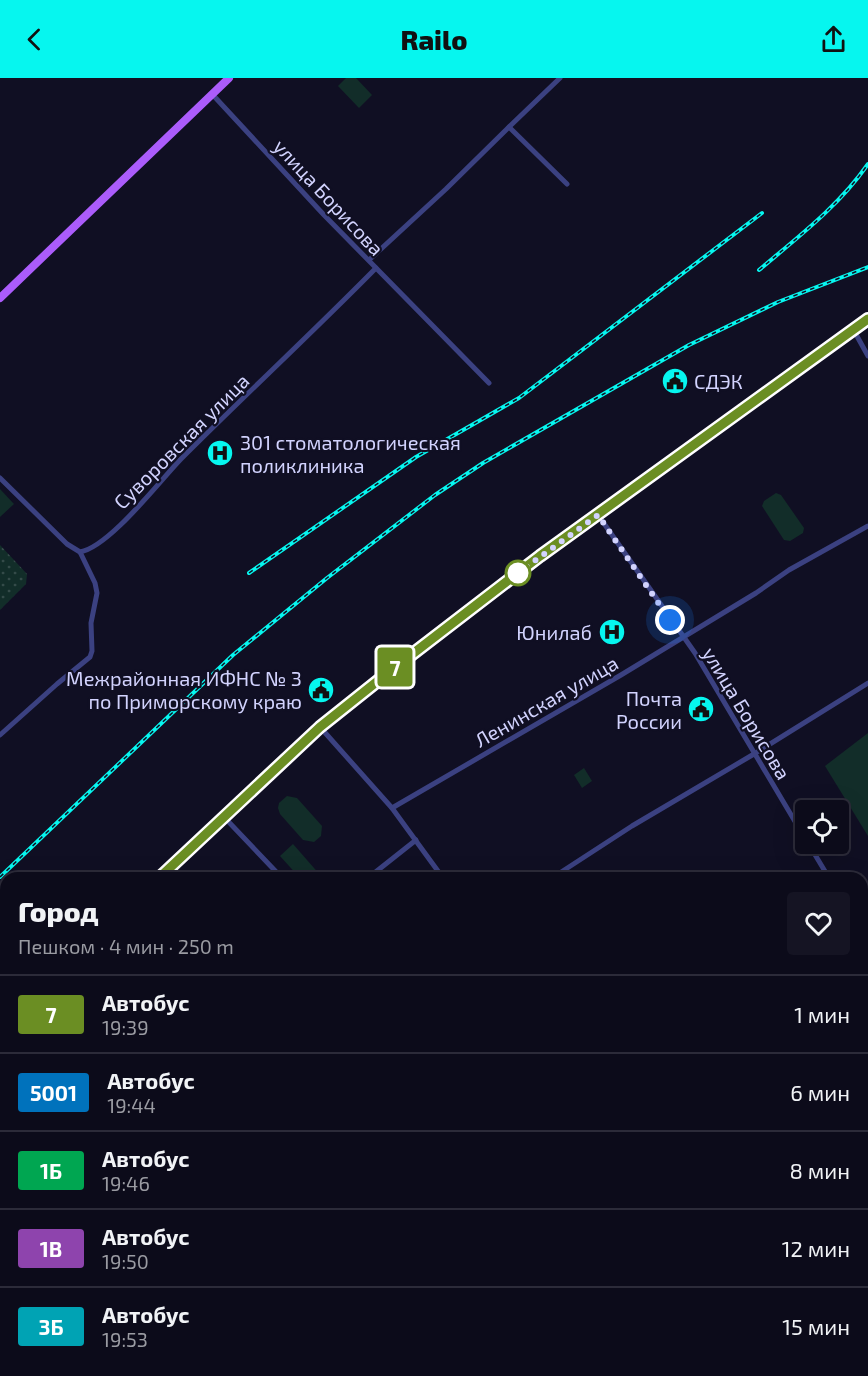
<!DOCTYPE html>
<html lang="ru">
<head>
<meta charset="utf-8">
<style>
	body { margin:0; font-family:"Exo 2",sans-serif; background:#151423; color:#f1f3f6; height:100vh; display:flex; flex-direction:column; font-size:22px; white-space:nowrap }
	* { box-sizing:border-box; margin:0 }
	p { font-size:20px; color:#9a9ba2 }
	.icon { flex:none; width:33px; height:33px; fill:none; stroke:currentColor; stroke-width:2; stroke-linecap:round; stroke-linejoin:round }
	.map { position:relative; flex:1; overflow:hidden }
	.details { position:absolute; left:0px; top:794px; width:868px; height:506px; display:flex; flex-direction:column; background:#0c0b1a; border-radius:18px 18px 0 0; box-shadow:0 6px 24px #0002,0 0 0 2px #2c2b39 }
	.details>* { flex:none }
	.badge { padding:0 12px; border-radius:4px; font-size:21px; line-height:39px }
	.buttons { position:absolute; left:795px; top:722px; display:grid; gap:12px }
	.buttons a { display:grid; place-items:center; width:54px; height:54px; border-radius:6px; background:#0c0b1a; box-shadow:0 6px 24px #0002,0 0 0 2px #2c2b39; font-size:30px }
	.you { position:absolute; width:30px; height:30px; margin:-15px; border:4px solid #fff; border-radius:50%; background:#1a73e8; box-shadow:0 0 0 9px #1a73e833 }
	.map>.badge { position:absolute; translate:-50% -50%; box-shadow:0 0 0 3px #fff }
	.round { display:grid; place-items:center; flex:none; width:63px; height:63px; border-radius:6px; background:#151423 }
	.summary { display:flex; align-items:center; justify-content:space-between; height:102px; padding:0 18px }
	h1 { font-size:28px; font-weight:800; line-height:45px }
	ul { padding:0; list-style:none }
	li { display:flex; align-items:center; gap:18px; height:78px; padding:0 18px; border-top:2px solid #2c2b39 }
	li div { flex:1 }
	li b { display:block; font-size:22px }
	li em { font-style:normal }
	li .badge { min-width:66px; font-weight:700; text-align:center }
	header { display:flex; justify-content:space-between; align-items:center; height:78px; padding:0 18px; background:#06f6ef; color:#111; font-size:27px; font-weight:800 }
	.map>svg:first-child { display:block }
</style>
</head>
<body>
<header><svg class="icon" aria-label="back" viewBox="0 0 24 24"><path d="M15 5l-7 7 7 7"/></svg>Railo<svg class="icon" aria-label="share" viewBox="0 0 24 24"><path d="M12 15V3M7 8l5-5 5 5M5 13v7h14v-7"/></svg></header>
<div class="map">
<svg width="868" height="1298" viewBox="0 0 868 1298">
	<defs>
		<pattern id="grass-dots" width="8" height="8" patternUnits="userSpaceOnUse" patternTransform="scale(1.5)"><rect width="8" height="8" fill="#122d29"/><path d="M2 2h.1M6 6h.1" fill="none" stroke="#344b49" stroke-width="1.8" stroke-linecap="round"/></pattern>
	</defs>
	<rect width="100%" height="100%" fill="#100f23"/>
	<!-- grass -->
	<path fill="url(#grass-dots)" d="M0,467l27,29 -1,10 -26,26z"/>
	<!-- park -->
	<g fill="#122d29">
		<path d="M346,0h10l16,17 -13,13 -21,-22z"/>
		<path d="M0,411l14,15 -14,13z"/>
		<path d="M776,415l5,2 23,33 -1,5 -13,8 -6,-1 -22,-34 2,-5z"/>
		<path d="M868,655v103l-43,-70z"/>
		<path d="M584,690l8,13 -10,7 -8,-13z"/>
		<path d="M287,718l10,2 25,28 -1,10 -7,6 -11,-2 -23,-26 -2,-6 1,-5z"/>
		<path d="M293,766l28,32 -2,1h-20l-19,-21z"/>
	</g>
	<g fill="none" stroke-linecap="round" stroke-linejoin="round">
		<!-- river -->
		<g stroke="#0f2c47" stroke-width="10">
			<path d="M862,855l6,-13"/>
			<path d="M0,1226l6,-14"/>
		</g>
		<!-- street -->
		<g stroke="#3b4181" stroke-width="5">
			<path d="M212,16l112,121 165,168"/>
			<path d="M509,49l51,-49"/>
			<path d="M369,182l77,-71 63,-62 58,57"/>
			<path d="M853,251l15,27"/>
			<path d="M0,400l67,66 13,8c29,-5 78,-69 100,-92 65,-65 132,-127 196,-192"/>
			<path d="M598,437l97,138 111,187"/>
			<path d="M320,649l72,81 51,70"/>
			<path d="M0,657l57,-51 33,-27 2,-6 -1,-28 6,-30 -2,-10 -15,-31"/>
			<path d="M392,730l229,-133 135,-82 33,-23 79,-44"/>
			<path d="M224,739l58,61"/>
			<path d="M808,765l21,35"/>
			<path d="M368,800l48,-38"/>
			<path d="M552,800l80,-52 122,-72 114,-71"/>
			<path d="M862,845l6,7"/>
			<path d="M862,970l6,-5"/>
			<path d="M862,1079l6,7"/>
			<path d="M862,1104l6,-5"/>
			<path d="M862,1246l6,-5"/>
			<path d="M705,1293l4,5"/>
			<path d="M839,1293l5,5"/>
			<path d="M83,1298l5,-5"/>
			<path d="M257,1298l5,-5"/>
			<path d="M363,1298l5,-5"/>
			<path d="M501,1298l5,-5"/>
			<path d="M647,1298l5,-5"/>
			<path d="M807,1298l5,-5"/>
		</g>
		<!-- secondary -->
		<path stroke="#6b7afc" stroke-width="8" d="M264,1293l5,5"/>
		<!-- primary -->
		<g stroke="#ab5cfb" stroke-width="8">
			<path d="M0,220l229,-220"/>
			<path d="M159,800l161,-151 69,-55 151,-116 328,-237"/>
			<path d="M0,957l6,-6"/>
			<path d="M0,1004l6,6"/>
			<path d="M0,1090l6,-5"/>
		</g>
		<defs>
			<g id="rail">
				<path d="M759,192c39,-33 80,-64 109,-106"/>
				<path d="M249,495l167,-116 103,-59 243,-185"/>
				<path d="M0,799l233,-222 94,-77 108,-83 48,-32 206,-118 89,-43 90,-35"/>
			</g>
		</defs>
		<!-- rail casing -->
		<use href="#rail" stroke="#06f6ef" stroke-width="4"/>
		<!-- rail -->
		<use href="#rail" stroke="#100f23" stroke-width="1.5" stroke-dasharray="4.5" stroke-linecap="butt"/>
	</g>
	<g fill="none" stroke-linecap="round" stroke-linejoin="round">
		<defs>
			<path id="line" d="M159,800l161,-151 69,-55 151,-116 328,-237"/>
		</defs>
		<!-- line casing -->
		<use href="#line" stroke="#fff" stroke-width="14"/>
		<!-- line -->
		<use href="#line" stroke="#6b8e23" stroke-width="9"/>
		<!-- walk -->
		<path stroke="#d2d3fe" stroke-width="6" stroke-dasharray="0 10.8" d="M518,495l80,-58 72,105"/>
	</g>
	<!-- icons -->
	<defs>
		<symbol id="civic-disc" viewBox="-11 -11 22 22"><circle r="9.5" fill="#06f6ef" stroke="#100f23"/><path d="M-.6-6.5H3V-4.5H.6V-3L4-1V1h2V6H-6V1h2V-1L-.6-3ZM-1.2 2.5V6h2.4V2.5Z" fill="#111"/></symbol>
		<symbol id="hospital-disc" viewBox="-11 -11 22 22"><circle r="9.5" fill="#06f6ef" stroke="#100f23"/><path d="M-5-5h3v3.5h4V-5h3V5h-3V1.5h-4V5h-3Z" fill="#111"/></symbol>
	</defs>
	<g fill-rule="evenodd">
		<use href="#civic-disc" x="660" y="288" width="30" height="30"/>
		<use href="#hospital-disc" x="205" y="360" width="30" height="30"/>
		<use href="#hospital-disc" x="597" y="539" width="30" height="30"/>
		<use href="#civic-disc" x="306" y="597" width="30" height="30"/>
		<use href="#civic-disc" x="686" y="616" width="30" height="30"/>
	</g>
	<!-- markers -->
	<circle fill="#fff" stroke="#6b8e23" stroke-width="3" cx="518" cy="495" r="12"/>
	<g text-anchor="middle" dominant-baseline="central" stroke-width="4.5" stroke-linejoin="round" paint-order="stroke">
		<!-- street labels -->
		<g font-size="20" fill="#d2d3fe" stroke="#100f23">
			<text transform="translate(329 119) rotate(47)">улица Борисова</text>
			<text transform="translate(181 363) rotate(-45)">Суворовская улица</text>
			<text transform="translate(546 623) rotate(-30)">Ленинская улица</text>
			<text transform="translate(747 635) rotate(59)">улица Борисова</text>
		</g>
		<!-- poi labels -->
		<g font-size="20" fill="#d2d3fe" stroke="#100f23" text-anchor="end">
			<text x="694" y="303" text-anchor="start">СДЭК</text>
			<text x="240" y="364" text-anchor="start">301 стоматологическая<tspan x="240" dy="23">поликлиника</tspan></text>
			<text x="592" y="554">Юнилаб</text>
			<text x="302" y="600">Межрайонная ИФНС № 3<tspan x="302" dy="23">по Приморскому краю</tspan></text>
			<text x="682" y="620">Почта<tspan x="682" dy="23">России</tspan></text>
		</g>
	</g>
</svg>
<div class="buttons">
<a><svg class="icon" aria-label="locate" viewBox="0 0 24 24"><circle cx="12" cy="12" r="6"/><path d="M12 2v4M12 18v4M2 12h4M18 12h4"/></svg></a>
</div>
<div class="you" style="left:670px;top:542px"></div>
<b class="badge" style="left:395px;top:589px;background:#6b8e23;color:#fff">7</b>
<section class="details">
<div class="summary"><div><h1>Город</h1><p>Пешком · 4 мин · 250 m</p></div><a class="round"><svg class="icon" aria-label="heart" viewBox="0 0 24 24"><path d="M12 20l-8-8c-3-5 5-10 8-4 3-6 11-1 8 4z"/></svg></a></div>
<ul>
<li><span class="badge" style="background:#6b8e23;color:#fff">7</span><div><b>Автобус</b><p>19:39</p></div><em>1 мин</em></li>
<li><span class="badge" style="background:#0072bc;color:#fff">5001</span><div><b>Автобус</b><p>19:44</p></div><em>6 мин</em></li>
<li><span class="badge" style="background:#00a651;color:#fff">1Б</span><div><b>Автобус</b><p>19:46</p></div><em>8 мин</em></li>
<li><span class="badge" style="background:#8e44ad;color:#fff">1В</span><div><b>Автобус</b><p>19:50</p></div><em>12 мин</em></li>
<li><span class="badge" style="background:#00a3b4;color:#fff">3Б</span><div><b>Автобус</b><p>19:53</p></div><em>15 мин</em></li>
</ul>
</section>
</div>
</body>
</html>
